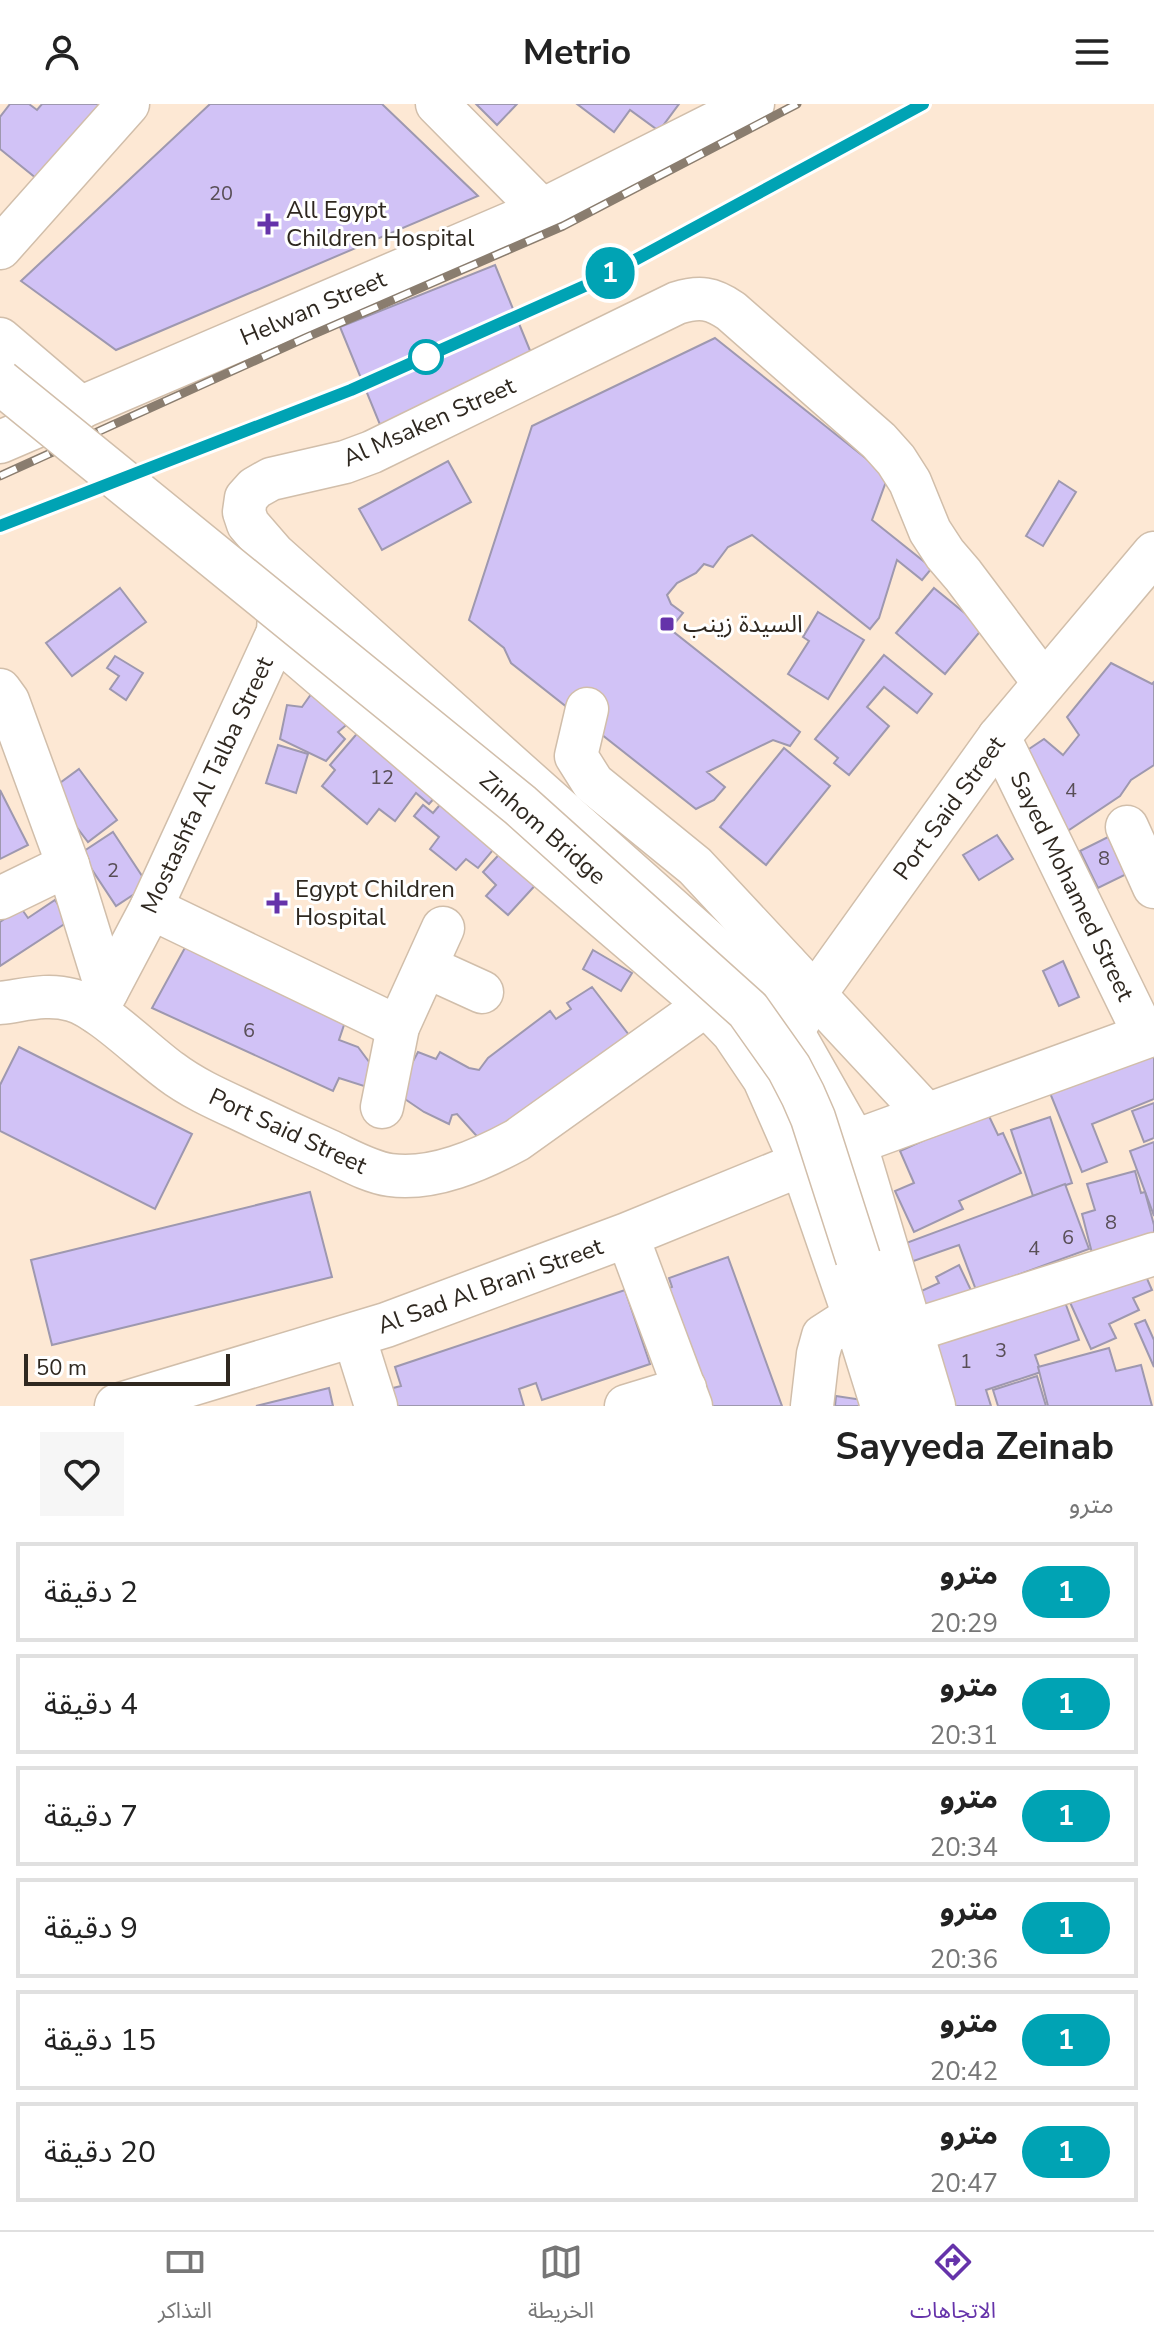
<!DOCTYPE html>
<html lang="ar">
<head>
<meta charset="utf-8">
<style>
	body { margin:0; font-family:"Nunito Sans","Noto Sans Arabic",sans-serif; background:#f6f6f6; color:#222; direction:rtl; height:100vh; display:flex; flex-direction:column; font-size:30px; white-space:nowrap }
	* { box-sizing:border-box; margin:0 }
	p { font-size:26px; color:#767676 }
	.icon { flex:none; width:44px; height:44px; fill:none; stroke:currentColor; stroke-width:2; stroke-linecap:round; stroke-linejoin:round }
	.map { position:relative; height:1302px; overflow:hidden; direction:ltr }
	.details { display:flex; flex-direction:column; background:#fff; flex:1 }
	.details>* { flex:none }
	.badge { padding:0 16px; border-radius:26px; font-size:28px; line-height:52px }
	.scale { position:absolute; left:24px; bottom:20px; width:206px; box-sizing:border-box; padding-left:8px; border:4px solid #2f2820; border-top:0; font-size:22px; line-height:28px; white-space:nowrap; color:#2f2820; -webkit-text-stroke:6px #fff; paint-order:stroke }
	.map>.badge { position:absolute; translate:-50% -50%; box-shadow:0 0 0 4px #fff }
	.round { display:grid; place-items:center; flex:none; width:84px; height:84px; border-radius:0px; background:#f6f6f6 }
	.head { display:flex; align-items:center; justify-content:space-between; height:136px; padding:0 40px }
	h1 { font-size:38px; font-weight:700; line-height:60px }
	ul { padding:0; list-style:none }
	li { display:flex; align-items:center; gap:24px; height:100px; margin:0 16px 12px; padding:0 24px; border:4px solid #e0e0e0; border-radius:0px }
	li div { flex:1 }
	li b { display:block; font-size:30px }
	li em { font-style:normal }
	li .badge { min-width:88px; font-weight:700; text-align:center }
	header { display:flex; justify-content:space-between; align-items:center; height:104px; padding:0 40px; background:#fff; font-size:36px; font-weight:700 }
	.dock { display:flex; justify-content:space-around; align-items:center; height:112px; border-top:2px solid #e0e0e0; background:#fff; font-size:22px; color:#767676 }
	.dock a { display:grid; justify-items:center; gap:4px }
	.dock .active { color:#6533aa }
	.map>svg:first-child { display:block }
</style>
</head>
<body>
<header><svg class="icon" aria-label="menu" viewBox="0 0 24 24"><path d="M4 6h16M4 12h16M4 18h16"/></svg>Metrio<svg class="icon" aria-label="person" viewBox="0 0 24 24"><circle cx="12" cy="8" r="4"/><path d="M4 21q1-7 8-7t8 7"/></svg></header>
<div class="map">
<svg width="1154" height="1302" viewBox="0 0 1154 1302">
	<rect width="100%" height="100%" fill="#fde8d4"/>
	<!-- building -->
	<g fill="#d1c2f6" stroke="#9e98af" stroke-width="2">
		<path d="M10,0h19l8,6 5,-6h80l-70,87 -52,-42v-32z"/>
		<path d="M210,0h172l96,92 -362,154 -95,-69z"/>
		<path d="M476,0h41l-20,21z"/>
		<path d="M577,0h102l-20,27 -29,-21 -16,22z"/>
		<path d="M495,161l43,105 -155,62 -43,-105z"/>
		<path d="M715,234l173,138 -16,44 60,48 -10,12 -25,-20 -18,58 -9,11 -118,-94 -24,12 -15,20 -9,-3 -8,9 -19,10 -10,12 4,9 12,9 -13,16 130,103 -10,14 -17,-6 -66,32 18,15 -11,13 -18,9 -185,-146 -7,-15 -35,-28 63,-194z"/>
		<path d="M448,357l23,41 -89,48 -23,-41z"/>
		<path d="M1059,377l17,11 -33,54 -17,-10z"/>
		<path d="M120,484l26,34 -74,54 -26,-33z"/>
		<path d="M934,484l49,40 -38,46 -49,-41z"/>
		<path d="M818,508l46,28 -36,59 -40,-25 21,-33 -6,-4z"/>
		<path d="M884,551l48,39 -15,19 -33,-26 -17,20 22,19 -40,49 -15,-12 4,-5 -23,-19z"/>
		<path d="M115,552l28,17 -17,27 -16,-11 9,-13 -12,-8z"/>
		<path d="M1111,559l41,21 2,-2v83l-23,15 -11,16 -54,36 -43,-79 21,-14 19,16 16,-20 -12,-18z"/>
		<path d="M314,586l38,30 -14,12 7,7 -19,22 -46,-22 7,-34 15,2z"/>
		<path d="M361,625l77,65 -9,10 -13,-11 -21,28 -16,-12 -12,15 -45,-38 13,-16 -5,-5z"/>
		<path d="M278,641l30,9 -12,39 -30,-10z"/>
		<path d="M784,644l46,38 -64,79 -46,-38z"/>
		<path d="M79,665l38,51 -29,22 -39,-51z"/>
		<path d="M0,686l28,55 -28,14z"/>
		<path d="M444,696l54,44 -20,24 -12,-9 -10,11 -26,-21 9,-12 -25,-21 9,-11 10,8z"/>
		<path d="M1130,722l19,37 -51,25 -18,-37z"/>
		<path d="M113,728l35,53 -32,21 -35,-53z"/>
		<path d="M997,731l16,24 -34,21 -16,-25z"/>
		<path d="M505,744l35,32 -32,35 -22,-19 10,-11 -13,-13z"/>
		<path d="M55,796l14,21 -69,45v-44l21,-14 7,10z"/>
		<path d="M187,840l161,69 -9,27 19,7 23,31 -14,9 -28,-9 -6,13 -181,-83z"/>
		<path d="M593,846l39,23 -11,18 -38,-22z"/>
		<path d="M1063,857l16,36 -20,9 -16,-35z"/>
		<path d="M592,883l37,48 -147,107 -25,-28 -5,1 -3,9 -25,-12 -28,-19 22,-41 18,7 4,-7 29,16 10,2 9,-12 62,-47 6,8 15,-10 -4,-6z"/>
		<path d="M1154,941v54l-62,25 15,38 -25,10 -34,-84z"/>
		<path d="M19,943l173,87 -37,75 -155,-78v-46z"/>
		<path d="M1154,999v35l-10,4 -12,-31z"/>
		<path d="M987,1008l11,23 5,-2 18,40 -62,28 4,8 -49,23 -19,-41 19,-8 -14,-32z"/>
		<path d="M1050,1013l22,66 -39,13 -22,-66z"/>
		<path d="M1154,1038v74l-24,-65z"/>
		<path d="M1135,1067l6,22 4,-1 9,33v10l-62,18 -10,-39 13,-4 -8,-26z"/>
		<path d="M1065,1080l24,65 -113,41 -17,-45 -54,19 -7,-18z"/>
		<path d="M310,1088l22,85 -280,68 -21,-85z"/>
		<path d="M728,1153l54,149h-85l-41,-113 16,-6 -3,-9z"/>
		<path d="M959,1161l19,40 -45,21 -16,-33 22,-10 -3,-6z"/>
		<path d="M1141,1161l11,25 -19,8 6,12 -30,14 7,14 -25,11 -23,-51z"/>
		<path d="M1056,1174l23,62 -44,15 6,17 -55,18 5,16h-40l-25,-74z"/>
		<path d="M625,1186l25,74 -108,36 -6,-17 -17,6 5,17h-130l-5,-17 12,-3 -6,-19z"/>
		<path d="M1145,1216l9,20v27l-19,-43z"/>
		<path d="M1109,1244l7,23 25,-6 11,41h-104l-10,-39z"/>
		<path d="M1037,1272l9,30h-48l-5,-16z"/>
		<path d="M329,1284l4,18h-77z"/>
		<path d="M836,1292l40,6 -1,4h-40z"/>
	</g>
	<g fill="none" stroke-linecap="round" stroke-linejoin="round">
		<defs>
			<g id="minor">
				<path d="M437,0l105,106"/>
				<path d="M0,144l128,-144"/>
				<path d="M0,235l81,69"/>
				<path d="M0,338l542,-232 211,-106"/>
				<path d="M276,533l430,368 27,28 31,46 37,84 53,153 28,90"/>
				<path d="M0,586l8,11 60,164 39,126"/>
				<path d="M587,605l-11,47 17,27 102,83 233,250"/>
				<path d="M999,633l146,299"/>
				<path d="M1127,723l27,60"/>
				<path d="M0,794l68,-33"/>
				<path d="M151,804l247,119"/>
				<path d="M427,863l55,25"/>
				<path d="M0,899c25,-3 47,-10 72,-3 27,7 73,53 98,71 21,16 45,27 69,38 29,14 59,28 88,41 20,9 42,22 63,25 43,6 90,-15 127,-35l189,-135 44,-26 36,-15"/>
				<path d="M96,908l55,-104 127,-276 1,-19"/>
				<path d="M779,950l36,-60 184,-257 155,-184"/>
				<path d="M382,1003l16,-80 45,-99"/>
				<path d="M627,1131l64,171"/>
				<path d="M911,1227l243,-77"/>
				<path d="M354,1232l22,70"/>
				<path d="M626,1302l59,-18"/>
				<path d="M812,1302l6,-52 5,-18 31,-20"/>
				<path d="M934,1302l-79,-264 -63,-111 -42,-52 -476,-425 -26,-30 -4,-12 2,-14 9,-10 16,-9 74,-17 27,-10 305,-149c23,-7 35,-5 54,8l148,130 17,19 14,22 20,49 15,23 18,21 81,108"/>
			</g>
			<g id="major">
				<path d="M858,1154l48,148"/>
				<path d="M117,1302l269,-81 241,-90 228,-93 299,-109"/>
			</g>
		</defs>
		<!-- minor casing -->
		<use href="#minor" stroke="#d1beaa" stroke-width="45"/>
		<!-- major casing -->
		<use href="#major" stroke="#d1beaa" stroke-width="47"/>
		<!-- minor -->
		<use href="#minor" stroke="#fff" stroke-width="42"/>
		<!-- major -->
		<use href="#major" stroke="#fff" stroke-width="44"/>
		<defs>
			<g id="rail">
				<path d="M0,372l305,-138 258,-112 234,-122"/>
				<path d="M0,422l351,-136 247,-110 325,-176"/>
			</g>
		</defs>
		<!-- rail casing -->
		<use href="#rail" stroke="#8a7d6f" stroke-width="9"/>
		<!-- rail -->
		<use href="#rail" stroke="#fff" stroke-width="6" stroke-dasharray="18" stroke-linecap="butt"/>
		<defs>
			<path id="major-bridge" d="M0,278l520,423 228,205 41,58 14,27 10,23 45,140"/>
		</defs>
		<!-- major-bridge casing -->
		<use href="#major-bridge" stroke="#d1beaa" stroke-width="47" stroke-linecap="butt"/>
		<!-- major-bridge -->
		<use href="#major-bridge" stroke="#fff" stroke-width="44"/>
	</g>
	<g fill="none" stroke-linecap="round" stroke-linejoin="round">
		<defs>
			<path id="line" d="M0,422l351,-136 247,-110 325,-176"/>
		</defs>
		<!-- line casing -->
		<use href="#line" stroke="#fff" stroke-width="18"/>
		<!-- line -->
		<use href="#line" stroke="#00a3b4" stroke-width="12"/>
	</g>
	<!-- markers -->
	<g fill="#6533aa" stroke="#fff" stroke-width="3">
		<path d="M264 108h8v8h8v8h-8v8h-8v-8h-8v-8h8z"/>
		<rect x="659" y="512" width="16" height="16" rx="4"/>
		<path d="M273 787h8v8h8v8h-8v8h-8v-8h-8v-8h8z"/>
	</g>
	<circle fill="#fff" stroke="#00a3b4" stroke-width="4" cx="426" cy="253" r="16"/>
	<g text-anchor="middle" dominant-baseline="central" stroke-width="6" stroke-linejoin="round" paint-order="stroke">
		<!-- number labels -->
		<g font-size="20" fill="#584e56">
			<text x="221" y="89">20</text>
			<text x="382" y="673">12</text>
			<text x="1071" y="686">4</text>
			<text x="1104" y="754">8</text>
			<text x="113" y="766">2</text>
			<text x="249" y="926">6</text>
			<text x="1111" y="1118">8</text>
			<text x="1068" y="1133">6</text>
			<text x="1034" y="1144">4</text>
			<text x="1001" y="1246">3</text>
			<text x="966" y="1257">1</text>
		</g>
		<!-- poi labels -->
		<g font-size="24" fill="#2f2820" stroke="#fff" text-anchor="start">
			<text x="286" y="106">All Egypt<tspan x="286" dy="28">Children Hospital</tspan></text>
			<text x="683" y="520">السيدة زينب</text>
			<text x="295" y="785">Egypt Children<tspan x="295" dy="28">Hospital</tspan></text>
		</g>
		<!-- street labels -->
		<g font-size="24" fill="#2f2820" stroke="#fff">
			<text transform="translate(313 204) rotate(-23)">Helwan Street</text>
			<text transform="translate(429 318) rotate(-24)">Al Msaken Street</text>
			<text transform="translate(207 681) rotate(-65)">Mostashfa Al Talba Street</text>
			<text transform="translate(949 704) rotate(-54)">Port Said Street</text>
			<text transform="translate(543 724) rotate(41)">Zinhom Bridge</text>
			<text transform="translate(1072 782) rotate(64)">Sayed Mohamed Street</text>
			<text transform="translate(288 1027) rotate(25)">Port Said Street</text>
			<text transform="translate(490 1182) rotate(-20)">Al Sad Al Brani Street</text>
		</g>
	</g>
</svg>
<div class="scale">50 m</div>
<b class="badge" style="left:610px;top:169px;background:#00a3b4;color:#fff">1</b>
</div>
<section class="details">
<div class="head"><div><h1>Sayyeda Zeinab</h1><p>مترو</p></div><a class="round"><svg class="icon" aria-label="heart" viewBox="0 0 24 24"><path d="M12 20l-8-8c-3-5 5-10 8-4 3-6 11-1 8 4z"/></svg></a></div>
<ul>
<li><span class="badge" style="background:#00a3b4;color:#fff">1</span><div><b>مترو</b><p>20:29</p></div><em>2 دقيقة</em></li>
<li><span class="badge" style="background:#00a3b4;color:#fff">1</span><div><b>مترو</b><p>20:31</p></div><em>4 دقيقة</em></li>
<li><span class="badge" style="background:#00a3b4;color:#fff">1</span><div><b>مترو</b><p>20:34</p></div><em>7 دقيقة</em></li>
<li><span class="badge" style="background:#00a3b4;color:#fff">1</span><div><b>مترو</b><p>20:36</p></div><em>9 دقيقة</em></li>
<li><span class="badge" style="background:#00a3b4;color:#fff">1</span><div><b>مترو</b><p>20:42</p></div><em>15 دقيقة</em></li>
<li><span class="badge" style="background:#00a3b4;color:#fff">1</span><div><b>مترو</b><p>20:47</p></div><em>20 دقيقة</em></li>
</ul>
</section>
<nav class="dock">
<a class="active"><svg class="icon" aria-label="directions" viewBox="0 0 24 24"><path d="M12 3l9 9-9 9-9-9zM9 14v-3h6M13 9l2 2-2 2"/></svg>الاتجاهات</a>
<a><svg class="icon" aria-label="map" viewBox="0 0 24 24"><path d="M3 6l6-2 6 2 6-2v14l-6 2-6-2-6 2zM9 4v14M15 6v14"/></svg>الخريطة</a>
<a><svg class="icon" aria-label="tickets" viewBox="0 0 24 24"><path d="M3 7h18v10H3zM15 7v10"/></svg>التذاكر</a>
</nav>
</body>
</html>
